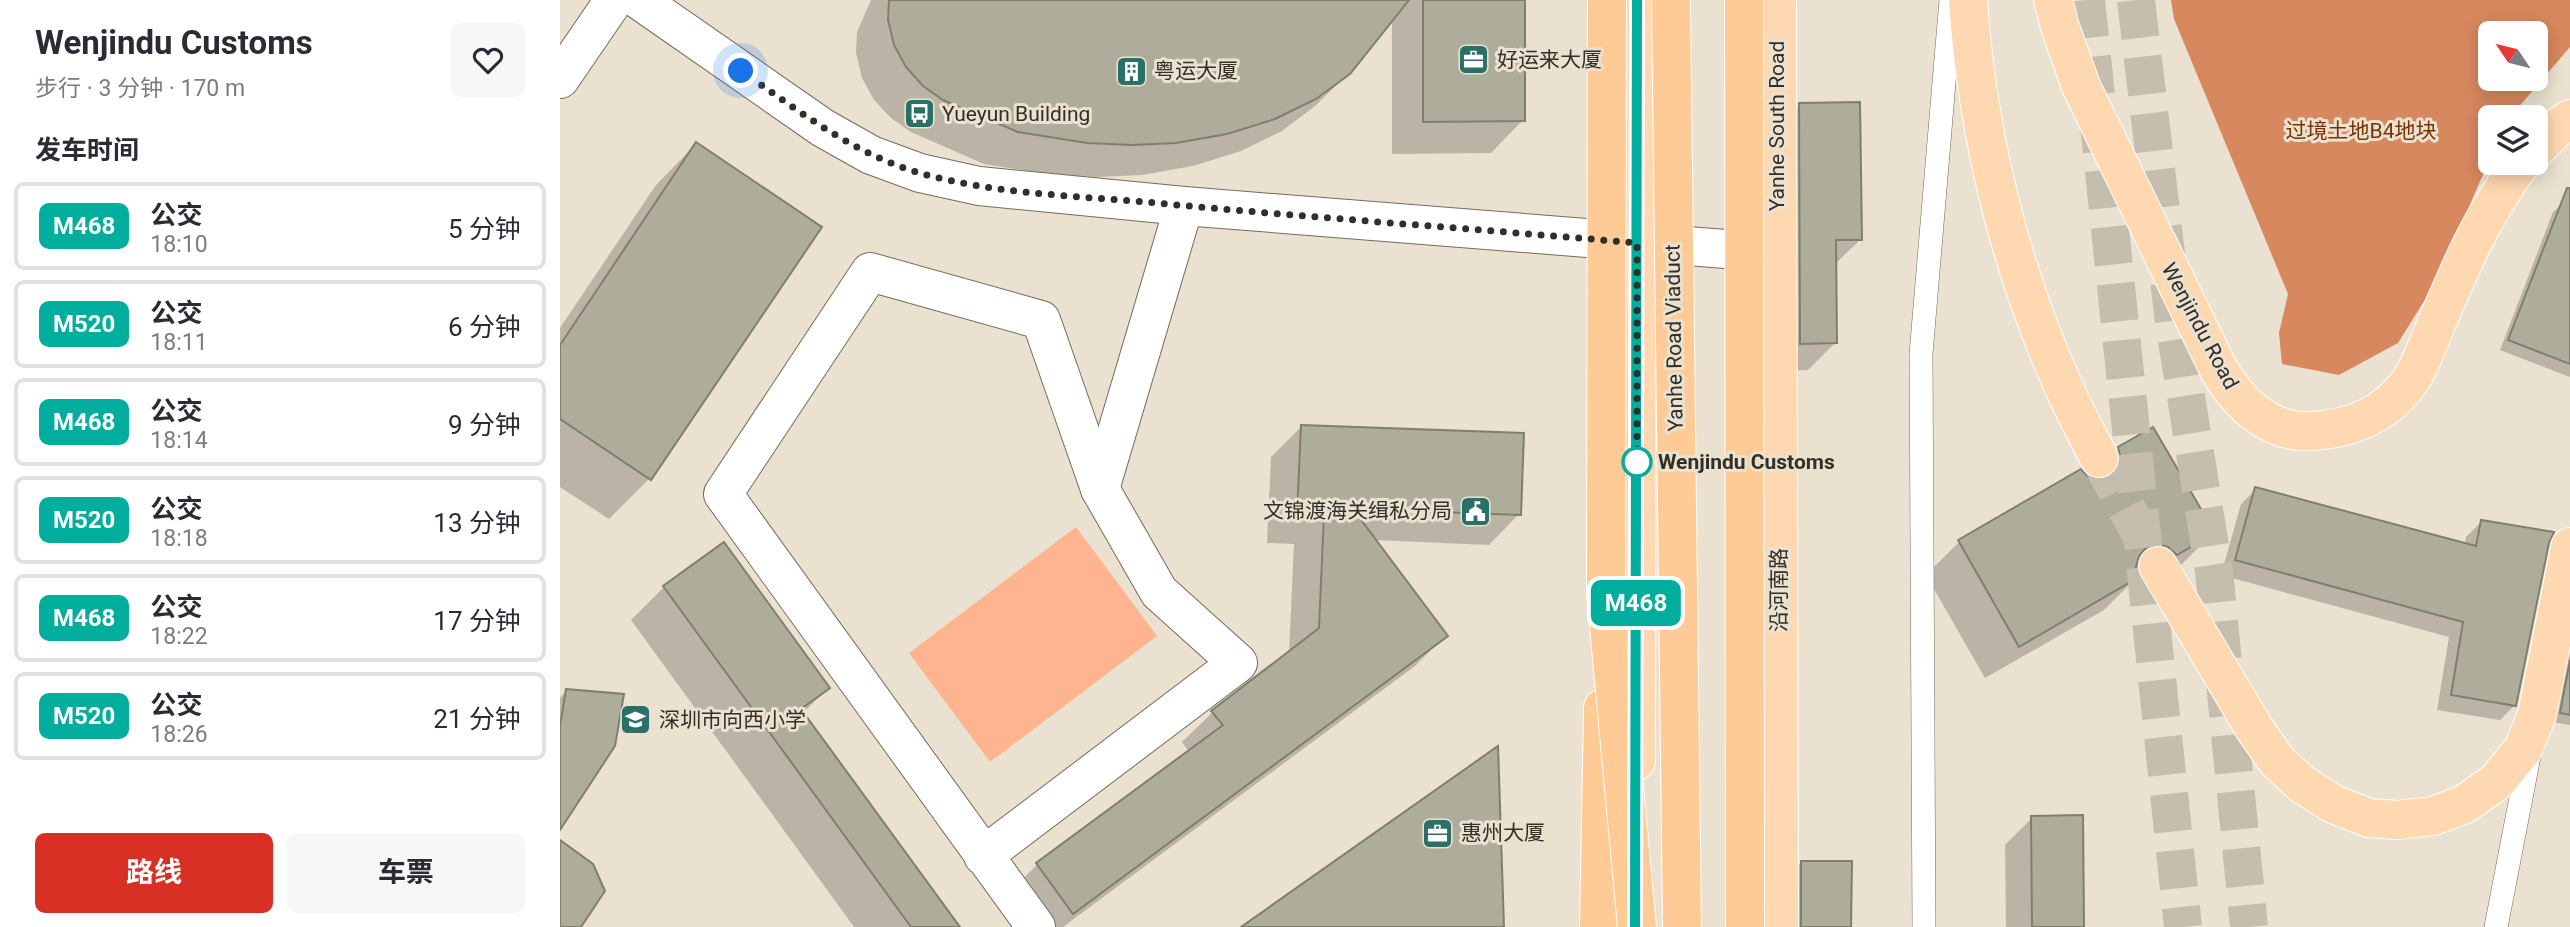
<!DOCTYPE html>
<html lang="zh">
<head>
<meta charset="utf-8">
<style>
	body { margin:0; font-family:Roboto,"Noto Sans SC",sans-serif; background:#f7f7f7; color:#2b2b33; height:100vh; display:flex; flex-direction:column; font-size:26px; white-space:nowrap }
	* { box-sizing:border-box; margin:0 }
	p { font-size:23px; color:#7c7c81 }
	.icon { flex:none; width:38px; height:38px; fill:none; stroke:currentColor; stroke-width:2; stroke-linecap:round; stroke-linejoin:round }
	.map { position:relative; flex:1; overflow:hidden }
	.panel { display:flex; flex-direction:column; background:#fff; width:560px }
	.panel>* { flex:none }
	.badge { padding:0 14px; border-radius:10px; font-size:24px; line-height:46px }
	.needle { width:46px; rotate:305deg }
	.controls { position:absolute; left:1918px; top:21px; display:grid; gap:14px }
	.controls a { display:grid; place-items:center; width:70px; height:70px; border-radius:10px; background:#fff; box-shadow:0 4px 18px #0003; font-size:35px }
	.you { position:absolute; width:35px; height:35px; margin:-18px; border:5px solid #fff; border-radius:50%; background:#1a73e8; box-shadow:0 0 0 10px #1a73e833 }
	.map>.badge { position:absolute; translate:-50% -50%; box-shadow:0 0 0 4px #fff }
	h2 { padding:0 35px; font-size:26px; line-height:63px }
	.round { display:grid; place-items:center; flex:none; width:74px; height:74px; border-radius:10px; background:#f7f7f7 }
	.overview { display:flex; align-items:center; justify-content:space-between; height:119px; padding:0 35px }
	h1 { font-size:33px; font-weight:700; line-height:52px }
	.cta { display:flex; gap:14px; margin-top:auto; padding:14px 35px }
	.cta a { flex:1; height:80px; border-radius:10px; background:#d93025; color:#fff; font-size:28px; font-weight:700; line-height:80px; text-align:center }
	.cta a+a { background:#f7f7f7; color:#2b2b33 }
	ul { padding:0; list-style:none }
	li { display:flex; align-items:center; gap:21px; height:88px; margin:0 14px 10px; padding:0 21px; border:4px solid #e1e1e2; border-radius:10px }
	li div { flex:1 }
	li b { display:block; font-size:26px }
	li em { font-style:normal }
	li .badge { min-width:77px; font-weight:700; text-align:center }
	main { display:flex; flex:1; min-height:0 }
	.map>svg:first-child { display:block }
</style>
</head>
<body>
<main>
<section class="panel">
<div class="overview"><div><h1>Wenjindu Customs</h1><p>步行 · 3 分钟 · 170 m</p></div><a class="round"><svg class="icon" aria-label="heart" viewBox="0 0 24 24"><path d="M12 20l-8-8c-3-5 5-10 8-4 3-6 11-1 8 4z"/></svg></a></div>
<h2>发车时间</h2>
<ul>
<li><span class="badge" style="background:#01ad9c;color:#fff">M468</span><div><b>公交</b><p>18:10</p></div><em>5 分钟</em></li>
<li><span class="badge" style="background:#01ad9c;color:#fff">M520</span><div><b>公交</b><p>18:11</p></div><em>6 分钟</em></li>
<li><span class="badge" style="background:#01ad9c;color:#fff">M468</span><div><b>公交</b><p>18:14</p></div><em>9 分钟</em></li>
<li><span class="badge" style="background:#01ad9c;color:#fff">M520</span><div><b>公交</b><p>18:18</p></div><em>13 分钟</em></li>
<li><span class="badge" style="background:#01ad9c;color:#fff">M468</span><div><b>公交</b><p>18:22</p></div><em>17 分钟</em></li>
<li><span class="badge" style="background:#01ad9c;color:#fff">M520</span><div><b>公交</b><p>18:26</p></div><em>21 分钟</em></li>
</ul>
<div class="cta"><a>路线</a><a>车票</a></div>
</section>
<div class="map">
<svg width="2010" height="927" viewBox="0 0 2010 927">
	<rect width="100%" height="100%" fill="#eae1d0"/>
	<!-- green -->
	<path fill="#feb48f" d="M516,527l81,109 -167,126 -81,-109z"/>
	<!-- forest -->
	<path fill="#d8885f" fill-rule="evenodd" d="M1611,0h399v47l-60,70h-20v41l-51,119 -41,66 -59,32 -57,-11 -3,-31 9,-39 -114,-275zM1930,33h46v46h-46z"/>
	<!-- shadow -->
	<g fill="#0003">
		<path d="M311,0h652v120l-32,33 -99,1v-135l-43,54 -34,33 -33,25 -41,20 -48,15 -51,9 -44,2 -45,-2 -69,-11 -73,-32 -20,-14 -17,-18 -12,-22 -6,-25 1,-21z"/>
		<path d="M1240,104l60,136 -26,25 1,78 -27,27 -35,1v-240z"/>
		<path d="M136,144l-47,335 -40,40 -49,-32v-159l96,-143z"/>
		<path d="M2003,203l7,2v172l-70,-27 53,-138z"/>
		<path d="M742,426l217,88 -30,31 -115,-5 71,96 -30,30 -352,261h-33l-24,-32 31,-30 152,-113 -7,-10 31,-30 76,-59 5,-109 -27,-1 4,-86z"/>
		<path d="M1559,449l94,84 -33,33 -37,21 -8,-8 -31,31 -119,68 -59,-103 33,-33 130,-63z"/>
		<path d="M1696,489l209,56 1,-8 15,-15 66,20 -32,163 -15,15 -63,-10 12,-73 -228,-62 20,-71z"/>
		<path d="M104,587l164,101 -26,26 156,213h-104l-223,-307z"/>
		<path d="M2010,626v99l-19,-3z"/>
		<path d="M6,691l-6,136v-129z"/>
		<path d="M1472,818l50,109h-76l-1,-82z"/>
		<path d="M1241,863l48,64h-75v-37z"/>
	</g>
	<!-- building -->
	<g fill="#aead9b" stroke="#807f6e" stroke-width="2">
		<path d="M329,0h520l-59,74 -34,25 -41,20 -48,15 -51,9 -44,2 -45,-2 -69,-11 -75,-32 -20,-14 -17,-19 -12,-22 -6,-25z"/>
		<path d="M863,0h102v121l-102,1z"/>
		<path d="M1300,102l2,138h-26l1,103 -37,1 -1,-241z"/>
		<path d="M136,142l126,85 -171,253 -91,-61v-74z"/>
		<path d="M2007,188h3v176l-62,-24z"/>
		<path d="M741,425l223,8 -3,82 -168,-6 95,127 -375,278 -37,-51 187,-138 -12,-14 108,-83 5,-114 -27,-1z"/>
		<path d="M1593,427l62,106 -38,22 -9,-8 -11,-3 -10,3 -8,9 -3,11 3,10 -120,70 -61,-107 123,-71 7,8 9,3 12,-3 9,-8 3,-9 -3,-13z"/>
		<path d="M1695,487l221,59 5,-26 73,12 -5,11 -33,163 -65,-11 12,-73 -228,-62z"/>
		<path d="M164,542l106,146 -29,21 159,218h-49l-248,-341z"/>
		<path d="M2010,660v55l-10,-2z"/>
		<path d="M6,689l58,5 -9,52 -55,84v-104z"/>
		<path d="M938,746l6,181h-263z"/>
		<path d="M1523,815l1,112h-52l-1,-111z"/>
		<path d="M0,840l33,24 12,27 -24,36h-21z"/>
		<path d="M1241,861h51l-1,66h-50z"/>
	</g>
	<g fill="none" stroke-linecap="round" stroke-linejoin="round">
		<!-- primary-tunnel -->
		<path stroke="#c5bdae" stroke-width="38" stroke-dasharray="38 19" stroke-linecap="butt" d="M1539,458l59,108"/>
		<!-- trunk-tunnel -->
		<g stroke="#c5bdae" stroke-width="38" stroke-dasharray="38 19" stroke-linecap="butt">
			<path d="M1526,0l97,927"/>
			<path d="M1576,0l38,322 40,249 35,356"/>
		</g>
		<defs>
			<g id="service">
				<path d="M1364,927l-3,-573 30,-354"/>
				<path d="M1936,927l35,-181"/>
			</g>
			<g id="minor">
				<path d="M79,0l184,128 48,27 49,18 59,13 205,20 592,47"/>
				<path d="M0,79l54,-79"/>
				<path d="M540,489l84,-283"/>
				<path d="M423,856l255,-193 -79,-71 -59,-103 -59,-169 -171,-48 -147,222 313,433"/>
			</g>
			<g id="primary">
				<path d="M1217,0l2,927"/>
				<path d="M1408,0c9,133 42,270 98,392 10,22 22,44 33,66"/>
				<path d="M1493,0l7,27 21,59 138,284c19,32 50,64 92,61 41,-2 75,-16 100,-51 10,-16 17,-36 24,-53 20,-46 38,-92 66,-134 6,-10 12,-21 21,-30"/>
				<path d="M1976,149l21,-21 13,-9"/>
				<path d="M1598,566l96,162 23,33 25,23 31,20 36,14 29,2 35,-4 30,-11 33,-23 27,-33 14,-34 33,-168"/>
				<path d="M1076,761l1,-761"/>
			</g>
			<path id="trunk" d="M1039,927l4,-219"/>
		</defs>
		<!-- service casing -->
		<use href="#service" stroke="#736c5c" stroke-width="24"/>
		<!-- minor casing -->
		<use href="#minor" stroke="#736c5c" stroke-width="40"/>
		<!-- primary casing -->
		<use href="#primary" stroke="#fff" stroke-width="40"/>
		<!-- trunk casing -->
		<use href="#trunk" stroke="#fff" stroke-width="40"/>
		<!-- service -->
		<use href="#service" stroke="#fff" stroke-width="23"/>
		<!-- minor -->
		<use href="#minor" stroke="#fff" stroke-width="38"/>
		<!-- primary -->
		<use href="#primary" stroke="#fed8b0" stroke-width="38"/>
		<!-- trunk -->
		<use href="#trunk" stroke="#fecb96" stroke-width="38"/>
		<defs>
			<g id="trunk-bridge">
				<path d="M1047,0l-1,594 31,333"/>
				<path d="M1111,0l11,927"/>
				<path d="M1184,0l1,927"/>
			</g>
		</defs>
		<!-- trunk-bridge casing -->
		<use href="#trunk-bridge" stroke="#fff" stroke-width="40" stroke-linecap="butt"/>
		<!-- trunk-bridge -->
		<use href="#trunk-bridge" stroke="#fecb96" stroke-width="38"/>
	</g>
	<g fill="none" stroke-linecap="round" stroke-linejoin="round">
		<defs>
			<path id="line" d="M1075,927l2,-927"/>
		</defs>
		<!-- line casing -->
		<use href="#line" stroke="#fff" stroke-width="16"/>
		<!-- line -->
		<use href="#line" stroke="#01ad9c" stroke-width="10"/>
		<!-- walk -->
		<path stroke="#322f28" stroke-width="7" stroke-dasharray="0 12.6" d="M181,71c57,39 112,83 179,102 73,21 160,23 236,30 160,15 321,26 481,40v219"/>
	</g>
	<!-- icons -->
	<defs>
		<symbol id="office-square" viewBox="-11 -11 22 22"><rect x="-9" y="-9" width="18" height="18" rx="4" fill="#2a7066" stroke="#eae1d0"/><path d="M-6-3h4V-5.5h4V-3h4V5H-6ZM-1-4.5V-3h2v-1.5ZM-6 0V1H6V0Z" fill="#fff"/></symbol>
		<symbol id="building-square" viewBox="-11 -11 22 22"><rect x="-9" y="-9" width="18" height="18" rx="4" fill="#2a7066" stroke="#eae1d0"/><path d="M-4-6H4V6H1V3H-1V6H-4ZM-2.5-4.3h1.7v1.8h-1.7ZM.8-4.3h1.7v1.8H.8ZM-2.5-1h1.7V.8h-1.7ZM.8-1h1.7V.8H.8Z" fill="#fff"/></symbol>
		<symbol id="bus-square" viewBox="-11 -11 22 22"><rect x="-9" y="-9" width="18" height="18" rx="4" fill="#2a7066" stroke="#eae1d0"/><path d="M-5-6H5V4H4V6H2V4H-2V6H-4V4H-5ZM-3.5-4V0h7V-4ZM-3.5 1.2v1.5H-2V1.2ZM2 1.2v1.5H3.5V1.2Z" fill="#fff"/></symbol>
		<symbol id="civic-square" viewBox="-11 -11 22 22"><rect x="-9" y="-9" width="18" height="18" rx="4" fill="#2a7066" stroke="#eae1d0"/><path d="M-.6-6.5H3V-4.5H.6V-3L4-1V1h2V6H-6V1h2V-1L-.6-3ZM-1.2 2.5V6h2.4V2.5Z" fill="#fff"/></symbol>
		<symbol id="school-square" viewBox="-11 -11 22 22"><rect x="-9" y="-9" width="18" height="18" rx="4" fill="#2a7066" stroke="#eae1d0"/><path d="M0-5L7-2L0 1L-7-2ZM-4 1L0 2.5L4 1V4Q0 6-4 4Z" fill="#fff"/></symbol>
	</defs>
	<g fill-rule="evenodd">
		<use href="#office-square" x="896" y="42" width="35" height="35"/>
		<use href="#building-square" x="554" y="54" width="35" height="35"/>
		<use href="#bus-square" x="342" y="96" width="35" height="35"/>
		<use href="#civic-square" x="898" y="494" width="35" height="35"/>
		<use href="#school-square" x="58" y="702" width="35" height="35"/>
		<use href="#office-square" x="860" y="816" width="35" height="35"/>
	</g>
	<!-- markers -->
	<circle fill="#fff" stroke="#01ad9c" stroke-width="3.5" cx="1077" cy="462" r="14"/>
	<g text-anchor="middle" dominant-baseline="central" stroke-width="6" stroke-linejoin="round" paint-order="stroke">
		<!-- poi labels -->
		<g font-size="21" fill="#322f28" stroke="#eae1d0" text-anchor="start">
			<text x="937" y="60">好运来大厦</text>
			<text x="594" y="71">粤运大厦</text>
			<text x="382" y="114">Yueyun Building</text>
			<text x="892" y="511" text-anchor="end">文锦渡海关缉私分局</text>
			<text x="99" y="720">深圳市向西小学</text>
			<text x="901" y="833">惠州大厦</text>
		</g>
		<!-- street labels -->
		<g font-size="21" fill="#322f28" stroke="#eae1d0">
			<text transform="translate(1217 126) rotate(-90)">Yanhe South Road</text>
			<text transform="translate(1640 326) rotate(62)">Wenjindu Road</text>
			<text transform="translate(1114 338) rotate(-91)">Yanhe Road Viaduct</text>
			<text transform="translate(1219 590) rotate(-90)">沿河南路</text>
		</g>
		<!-- park labels -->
		<g font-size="21" fill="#7b3200" stroke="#eae1d0">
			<text x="1801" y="131">过境土地B4地块</text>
		</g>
		<!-- stop labels -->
		<g font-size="21" font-weight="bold" fill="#322f28" stroke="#eae1d0" text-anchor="start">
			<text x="1098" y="462">Wenjindu Customs</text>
		</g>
	</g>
</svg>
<div class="controls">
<a><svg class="needle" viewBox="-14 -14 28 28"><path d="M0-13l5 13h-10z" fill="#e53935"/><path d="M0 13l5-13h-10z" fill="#7c7c81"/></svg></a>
<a><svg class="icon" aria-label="layers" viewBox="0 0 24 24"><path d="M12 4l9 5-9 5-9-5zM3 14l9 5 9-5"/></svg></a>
</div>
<div class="you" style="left:181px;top:71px"></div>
<b class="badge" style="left:1076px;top:603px;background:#01ad9c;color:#fff">M468</b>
</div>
</main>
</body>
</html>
